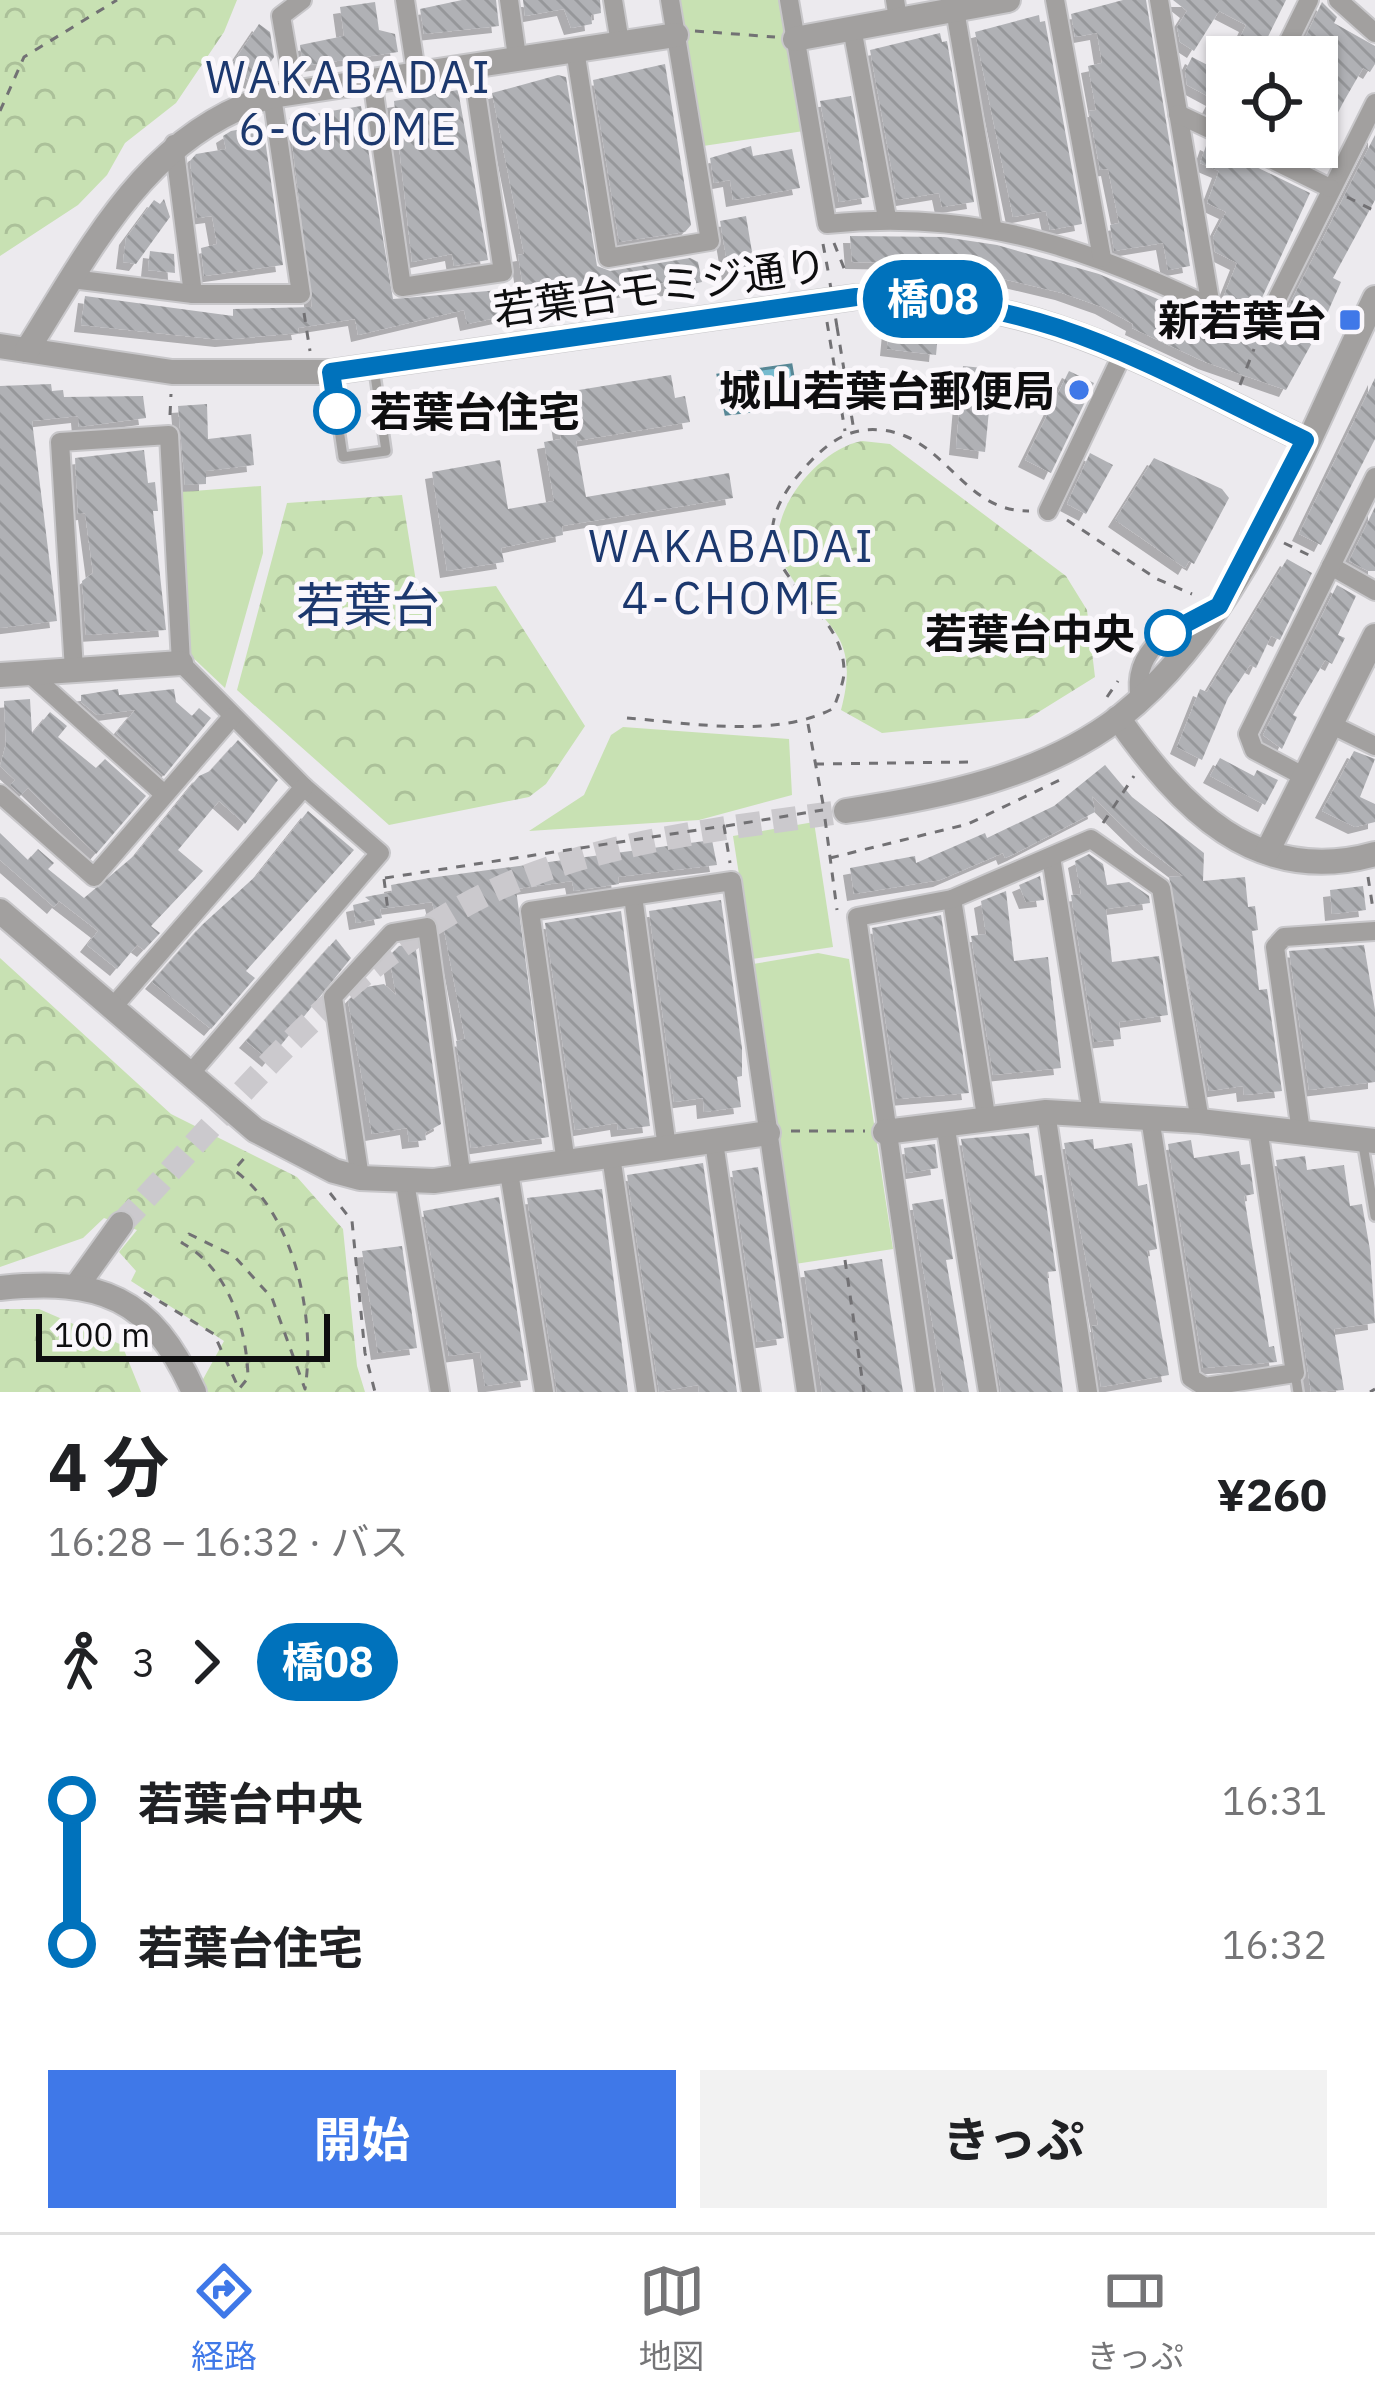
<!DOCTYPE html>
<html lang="ja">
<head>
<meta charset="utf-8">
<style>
	body { margin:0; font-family:"IBM Plex Sans","Noto Sans JP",sans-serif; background:#f2f2f2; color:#202124; height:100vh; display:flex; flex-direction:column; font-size:45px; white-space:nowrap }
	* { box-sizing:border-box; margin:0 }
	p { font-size:39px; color:#757577 }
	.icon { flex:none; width:66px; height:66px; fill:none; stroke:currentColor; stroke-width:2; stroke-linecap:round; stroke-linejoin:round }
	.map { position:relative; height:1392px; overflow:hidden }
	.drawer { display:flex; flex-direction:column; background:#fff; flex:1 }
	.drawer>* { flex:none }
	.badge { padding:0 24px; border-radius:39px; font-size:42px; line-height:78px }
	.controls { position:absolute; left:1206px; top:36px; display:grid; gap:24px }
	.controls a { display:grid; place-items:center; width:132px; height:132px; border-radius:0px; background:#fff; box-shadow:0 3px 9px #0004; font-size:60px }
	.scale { position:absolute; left:36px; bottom:30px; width:294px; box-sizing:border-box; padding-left:12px; border:6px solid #0e0e0f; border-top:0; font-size:33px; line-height:42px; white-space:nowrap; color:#0e0e0f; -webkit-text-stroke:9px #faf7fb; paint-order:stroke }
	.map>.badge { position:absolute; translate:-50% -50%; box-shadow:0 0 0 6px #fff }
	.legs { display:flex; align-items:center; gap:18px; height:132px; padding:0 48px; font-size:39px }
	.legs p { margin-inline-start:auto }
	.headline { display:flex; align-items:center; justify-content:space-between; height:204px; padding:0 48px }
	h1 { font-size:66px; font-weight:700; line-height:90px }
	.cta { display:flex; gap:24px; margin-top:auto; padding:24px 48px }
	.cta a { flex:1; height:138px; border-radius:0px; background:#3f78e8; color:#fff; font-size:48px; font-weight:700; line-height:138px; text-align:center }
	.cta a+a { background:#f2f2f2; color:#202124 }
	ul { padding:0 48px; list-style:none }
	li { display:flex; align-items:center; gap:42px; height:144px; font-size:45px }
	li i { display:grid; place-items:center; width:18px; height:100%; margin:0 15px; background:currentColor }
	li i::after { content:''; width:30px; height:30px; margin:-15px; border:9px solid; border-radius:50%; background:#fff }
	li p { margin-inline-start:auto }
	li:first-child i { background:linear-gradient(#0000 50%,currentColor 0) }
	li:last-child i { background:linear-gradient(currentColor 50%,#0000 0) }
	.tabs { display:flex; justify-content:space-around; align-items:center; height:168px; border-top:3px solid #e0e0e0; background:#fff; font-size:33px; color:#757577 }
	.tabs a { display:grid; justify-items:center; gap:6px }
	.tabs .on { color:#3f78e8 }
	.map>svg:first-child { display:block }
</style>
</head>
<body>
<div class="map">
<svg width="1375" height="1392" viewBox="0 0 1375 1392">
	<defs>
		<pattern id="forest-crowns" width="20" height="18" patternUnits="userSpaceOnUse" patternTransform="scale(3)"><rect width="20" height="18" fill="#c8e1b3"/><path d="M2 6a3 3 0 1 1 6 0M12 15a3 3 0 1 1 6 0" fill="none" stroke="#abc099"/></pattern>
		<pattern id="water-rules" width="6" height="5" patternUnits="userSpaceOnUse" patternTransform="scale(3)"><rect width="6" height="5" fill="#76bbcf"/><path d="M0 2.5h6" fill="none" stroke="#65a0b1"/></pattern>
		<pattern id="building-back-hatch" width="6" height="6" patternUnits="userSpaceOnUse" patternTransform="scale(3)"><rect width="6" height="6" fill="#b0b1b5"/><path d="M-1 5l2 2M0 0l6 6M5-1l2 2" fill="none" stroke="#96979a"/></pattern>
		<filter id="shadow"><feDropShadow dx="-7" dy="7" stdDeviation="0" flood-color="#0004"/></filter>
	</defs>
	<rect width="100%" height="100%" fill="#eceaee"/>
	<!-- green -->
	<g fill="#c8e1b3">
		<path d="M680,0h100l24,131 -101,15z"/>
		<path d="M261,486l2,67 -38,135 -37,-35 -8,-161z"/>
		<path d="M623,727l166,12 3,56 -93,25 -170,11 55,-36 27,-60z"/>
		<path d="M814,822l19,125 -81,12 -19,-123z"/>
		<path d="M818,953l31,6 44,290 -98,15 -42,-300z"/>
	</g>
	<!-- forest -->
	<g fill="url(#forest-crowns)">
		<path d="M0,0h237l-13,32 -48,71 -51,40 -18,32 -29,30 -78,51z"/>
		<path d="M862,441l28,3 176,132 21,34 8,67 -66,41 -147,15 -41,-23c23,-87 -27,-83 -58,-148 -22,-46 35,-113 79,-121z"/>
		<path d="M402,495l16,99 78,-8 89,140 -39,58 -17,13 -140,28 -152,-135 50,-187z"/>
		<path d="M0,958l171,156 126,63 46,52 14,137 8,26h-169l28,-51 -93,-60 5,-10 -17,-19 18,-22 -33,-12 -21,20 -83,29z"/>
		<path d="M0,1309h39l83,36 19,47h-141z"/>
	</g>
	<!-- water -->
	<path fill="url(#water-rules)" stroke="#578795" stroke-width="3" d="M791,365l7,41 -72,8 -8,-39z"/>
	<!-- building -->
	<g fill="url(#building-back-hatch)" filter="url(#shadow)">
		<path d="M462,0h34l3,26 -75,8 -4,-25z"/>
		<path d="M523,0h77l1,13 -10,2 1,9 -21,4 -7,-19 -39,7z"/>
		<path d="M1123,0h23l44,266 -22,4 -5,-27 -49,8 -4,-26 9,-2 -11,-54 -8,1 -11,-59 7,-1 -8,-44 14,-3 -5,-30 -22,4 -4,-23z"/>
		<path d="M1173,0h113l-28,57h-27l15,-32 -27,-14 -25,40 -14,-9 -3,-15 10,-16z"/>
		<path d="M375,2l4,28 16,4 3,18 -95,14 -3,-21 44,-9 -4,-29z"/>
		<path d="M1322,2l15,15 -3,6 41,23v18l-5,8 -7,-4 -19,33 -24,46h9l-10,20 -22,-10 5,-10h15v-90h-21z"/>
		<path d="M1039,15l1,7 5,-1 37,203 -32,6 -4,-19 -33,6 -38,-185z"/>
		<path d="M259,24l11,8 4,25 -19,27 -25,-17z"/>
		<path d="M940,33l2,9 5,-1 27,161 -32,5 -3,-14 -42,7 -27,-150z"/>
		<path d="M1192,57l33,17 2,-5v47l-18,-9 4,-8 -26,-14 -2,-14z"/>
		<path d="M665,64l26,161 -6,7 -66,10 -26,-162z"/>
		<path d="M558,75l8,2 31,189 13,5 80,-13 8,4 4,20 -37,8 -2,-7 -196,41 -3,-14 -106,25 -3,-16 -57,9 1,5 -77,7 -141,-15 4,-29 148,20v-7l79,-2 -23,-189 72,-12 32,193 130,-11 -5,-33 6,-1 -32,-161z"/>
		<path d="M458,90l30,170 -34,6 -2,-12 -40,8 -18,-161z"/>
		<path d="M851,96l18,101 -30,5 -19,-101z"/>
		<path d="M263,125l20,140 -79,11 -3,-28 16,-4 -5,-28 -15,2 -7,-57 6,-7 30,-5 -3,-13 8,-5z"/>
		<path d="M1375,135v65l-42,78 8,4 -18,41 -37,67 -81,-28 -73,-34 1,-4 -31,-17 -40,-14 -80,-19h-28l1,-6 -34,3 -1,-8 -68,-1 -2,-26 94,1 53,8 102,29 164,70 10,-7z"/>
		<path d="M1207,143l103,50 -55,120 -32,-15 14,-35 -22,-11 -2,-15 13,-25 -19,-9 12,-32 -19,-8z"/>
		<path d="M751,146l2,10 39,-7 8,39 -67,12 -3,-20 -16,3 -4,-25z"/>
		<path d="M164,199l6,18 -34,47 -13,-2 3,-24 28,-38 6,4z"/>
		<path d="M746,216l9,54 -26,4 -9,-53z"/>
		<path d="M150,251l24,3 1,19 -27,-3z"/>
		<path d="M889,328l49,6 -2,21 -49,-6z"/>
		<path d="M963,366l30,3 -8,83 -29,-4z"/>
		<path d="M1069,371l25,12 -43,90 -26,-13z"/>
		<path d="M671,375l4,23 10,-2 5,26 -114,19 10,56 143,-24 4,25 -171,28 1,9 -62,13 3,14 -57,9 -15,-99 68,-12 8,49 46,-8 -10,-59 17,-3 -7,-45z"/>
		<path d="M1375,378v61l-54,106 -22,-11z"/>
		<path d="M51,384l1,7 11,-1 1,7 79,-1 3,22 -67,9 -1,-11 -46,5 25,200 -57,7v-242z"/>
		<path d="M207,404l1,35 43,-5 3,31 -48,6v13l-21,1 -7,-79z"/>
		<path d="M144,450l4,33 7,-1 3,29h-5l13,119 -80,5 -4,-54 11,-8 -8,-60 -7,1 -3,-56z"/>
		<path d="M1090,453l23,12 -27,49 -19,-10z"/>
		<path d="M1154,458l68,31 7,9 -35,66 -5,-3 -4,7 -70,-48z"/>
		<path d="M1375,507v64h-7l-19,-10z"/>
		<path d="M1287,559l25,14 -32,67 -9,-4 -15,32 -6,-3 -22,33 -26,62 -25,-13 23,-58 7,3z"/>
		<path d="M1337,585l19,11 -18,39 7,3 -13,26 -7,-4 -32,55 4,2 -15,32 -19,-14z"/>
		<path d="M118,689l1,6 55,-6 2,13 16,14 7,-8 12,10 -47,58 -48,-43 19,-23 -38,5 -16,-13v-7z"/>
		<path d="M30,699l2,35 18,-22 17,14 -9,11 38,31 9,-9 41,37 -50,58 -68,-66 -7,7 -11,-10 5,-5 -15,-14 6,-22 -2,-43z"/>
		<path d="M238,740l40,40 -33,44 -26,-23 -41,49 25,21 -52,55 9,7 -16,17 -7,-5 -20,24 -30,-24 11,-14 -39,-30 -5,6 -54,-47v-27l28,27 10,-11 16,14 -6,6 36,29 52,-44 63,-78 11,-5z"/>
		<path d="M1354,751l21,8 -15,38 15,7v18l-20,5 -33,-16z"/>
		<path d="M1220,758l34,18 3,-6 21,10 -13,25 -55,-29z"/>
		<path d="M1105,765l27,32 72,56 -1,28 42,-4 3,30 7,-1 3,24 -6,1 7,59 8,-1 15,102 -38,4 -1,-9 -34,5 -40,-214 14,-1 -41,-31 -50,-49 3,16 -81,42 -9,4 -2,-5 -63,27 -86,14 -4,-26 65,-12 1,7 69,-30 2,5 67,-32z"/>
		<path d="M308,811l46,39 -108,121 9,7 -44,51 -59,-47 50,-57 56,-51z"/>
		<path d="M712,840l5,25 -99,12 1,7 -45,7 -2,-10 -56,8 33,248 -78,11 -15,-107 9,-2 -25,-130 -6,1 -2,-8 -52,7 2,9 -26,5 -3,-18 17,-4 -5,-4 27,-5 -1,-7 38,-7z"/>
		<path d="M1089,854l14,10 4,21 22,-3 20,14 1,7 -44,6 6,53 47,-6 9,59 -49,7 2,17 -27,3 -23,-147 10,-1 -6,-33z"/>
		<path d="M1040,876l4,24 -18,2 -7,-17z"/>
		<path d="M1363,886l3,24 -34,4 -2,-24z"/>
		<path d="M1006,891l8,70 34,-4 13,111 -68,7 -22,-139 15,-2 -5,-33z"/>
		<path d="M721,900l21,148v28l-5,1 4,30 -37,5 -1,-14 -29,4 -25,-191z"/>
		<path d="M621,911l29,215 -32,4 -1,-7 -42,7 -30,-207z"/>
		<path d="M941,915l28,178 -72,6 -25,-171z"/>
		<path d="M336,939l15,19 -82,102 -23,-19z"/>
		<path d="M415,943l26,181 -16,9 1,7 -17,2 -2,-14 -35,6 -24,-133 12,-13 24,-4 12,11 -7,-39 10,-10z"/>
		<path d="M1364,945l11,65v72l-66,8 -20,-139z"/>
		<path d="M1029,1133l6,43 7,-1 14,96 -9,1 16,120h-62l-40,-253z"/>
		<path d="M1093,1139l1,10 38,-6 6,43 9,-2 10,65 -10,2 22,124 -68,12 -9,-61 6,-1 -34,-182z"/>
		<path d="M1191,1140l3,18 45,-7 2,14 9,-1 4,30 -10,2 25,151 5,-1 3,16 -74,6 -35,-224z"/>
		<path d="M935,1144l3,24 -31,5 -3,-25z"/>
		<path d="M1305,1156l2,14 37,-5 6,41 12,-2 8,46 5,73 -41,6 10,61 -33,2 -35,-232z"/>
		<path d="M703,1163l34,229h-38l-1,-7 -39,7 -32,-217z"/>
		<path d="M758,1167l26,171 -27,4 -25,-171z"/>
		<path d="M602,1189l26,203h-71l-30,-194z"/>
		<path d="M499,1197l29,183 -43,6 -5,-34 -31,4 -26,-145z"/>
		<path d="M943,1199l10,60 -7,1 23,132h-25l-32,-188z"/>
		<path d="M402,1246l15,102 -39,5 -16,-102z"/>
		<path d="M882,1259l21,133h-81l-18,-121z"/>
	</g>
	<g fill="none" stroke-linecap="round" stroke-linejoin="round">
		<!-- tertiary-tunnel -->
		<path stroke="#cbc9cd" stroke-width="24" stroke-dasharray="24 12" stroke-linecap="butt" d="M121,1224c106,-111 209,-246 346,-320 116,-63 251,-74 379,-93"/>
		<defs>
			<g id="service">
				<path d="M331,374l12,83 43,-6 -12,-83"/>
				<path d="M1363,1145l12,71"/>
				<path d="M1295,1373l3,19"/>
			</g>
			<g id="minor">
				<path d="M405,0l11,72"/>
				<path d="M509,0l8,57"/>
				<path d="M613,0l7,43"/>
				<path d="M789,0l38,224c169,-17 286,35 434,107l114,-228"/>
				<path d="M895,0l3,19"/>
				<path d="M1055,0l47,258"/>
				<path d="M1159,0l52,307"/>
				<path d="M1338,0l37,33"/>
				<path d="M955,10l37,216"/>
				<path d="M852,28l35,190"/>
				<path d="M575,50l33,208 102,-17 -40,-241"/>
				<path d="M1281,57l28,-57"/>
				<path d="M372,79l30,208 101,-15 -31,-207"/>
				<path d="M294,92l-13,-76 21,-16"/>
				<path d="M1178,114l49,23"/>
				<path d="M174,144l19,150"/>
				<path d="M1247,147l83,41"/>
				<path d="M72,279l121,15h108l-29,-198"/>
				<path d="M1048,511l75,-158"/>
				<path d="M1331,566l44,25"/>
				<path d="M74,670l-14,-228 109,-7 12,228 123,124 76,66 -190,221"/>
				<path d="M29,673l135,121"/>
				<path d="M1140,699c-10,-49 37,-77 77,-92"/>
				<path d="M1332,725l43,21"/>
				<path d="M1305,777l-51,-27 -6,-16 127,-257"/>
				<path d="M0,794l94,83 138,-160"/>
				<path d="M1051,857l41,256"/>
				<path d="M633,896l34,252"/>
				<path d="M952,899l34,217"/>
				<path d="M112,1008l192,-221"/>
				<path d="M1046,1112l42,280"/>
				<path d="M1150,1118l41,260 14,9 90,-14 -37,-245"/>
				<path d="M945,1123l43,269"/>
				<path d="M1301,1132l-26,-185 9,-10 91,-6"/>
				<path d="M714,1142l37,250"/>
				<path d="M611,1156l35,236"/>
				<path d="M566,1163l-36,-252 202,-30 74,511"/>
				<path d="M509,1172l35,220"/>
				<path d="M360,1178l-27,-181 59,-64 35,-6 35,252"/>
				<path d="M405,1182l35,210"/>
				<path d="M925,1392l-68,-475 95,-18 139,-60 70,49 39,233"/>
			</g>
			<g id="tertiary">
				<path d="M795,39l213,-39"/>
				<path d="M0,346l172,26h159l525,-75c183,-2 290,67 449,143"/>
				<path d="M27,350c65,-103 121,-218 245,-254l404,-61"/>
				<path d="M0,675l181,-12"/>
				<path d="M1118,718c62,88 137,170 257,136"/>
				<path d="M846,811c94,-14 196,-34 274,-94 123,-97 188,-281 255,-419"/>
				<path d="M1267,852l108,-216"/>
				<path d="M0,911l255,219 79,41 26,7 74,3 334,-48"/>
				<path d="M885,1132l161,-20 154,9 175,20"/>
				<path d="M78,1284l43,-60"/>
				<path d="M0,1288c100,-10 151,8 194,104"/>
			</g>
		</defs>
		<!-- service casing -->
		<use href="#service" stroke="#c8c7ca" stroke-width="14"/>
		<!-- minor casing -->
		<use href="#minor" stroke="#c8c7ca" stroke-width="22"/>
		<!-- tertiary casing -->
		<use href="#tertiary" stroke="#c8c7ca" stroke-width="28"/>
		<!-- path -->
		<g stroke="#727174" stroke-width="3" stroke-dasharray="9 9" stroke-linecap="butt">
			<path d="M695,31l80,6"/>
			<path d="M0,111l24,-54 93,-57"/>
			<path d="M1347,197l28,14"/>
			<path d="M834,243l12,30"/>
			<path d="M823,244l6,32"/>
			<path d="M713,260l6,32"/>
			<path d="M304,313l6,38"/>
			<path d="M827,322l18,109"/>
			<path d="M837,327l17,104"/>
			<path d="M1240,385l14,-36"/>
			<path d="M170,415l1,-21"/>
			<path d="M1067,520l90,59 35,15"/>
			<path d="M1284,543l29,14"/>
			<path d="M1107,697l11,-16"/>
			<path d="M627,718c64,5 150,21 207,-10 3,-11 10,-25 10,-36 1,-80 -135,-103 -35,-209 21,-22 41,-36 72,-33 65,6 81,82 148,81"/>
			<path d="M808,724l16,85"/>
			<path d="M815,764l155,-2"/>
			<path d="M825,819l12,91"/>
			<path d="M1103,823l31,-47"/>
			<path d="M726,826l97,-16"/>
			<path d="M830,858l138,-34 98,-47"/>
			<path d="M1368,877l5,32"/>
			<path d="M385,878l339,-52 6,37"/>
			<path d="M384,879l4,32"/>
			<path d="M791,1131h74"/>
			<path d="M330,1193l22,28 13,132 10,39"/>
			<path d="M845,1260l19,132"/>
			<path d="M144,1292l70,42 25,55 9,-11c-1,-50 -20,-110 -66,-135l7,-9 45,22 38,42 33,91c11,-71 -10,-175 -71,-219l14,-16"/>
			<path d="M1370,1392l5,-3"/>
		</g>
		<!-- service -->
		<use href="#service" stroke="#a2a09f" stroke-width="9"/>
		<!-- minor -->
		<use href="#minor" stroke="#a2a09f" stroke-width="18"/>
		<!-- tertiary -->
		<use href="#tertiary" stroke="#a2a09f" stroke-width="24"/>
		<!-- path-bridge -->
		<g stroke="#727174" stroke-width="3" stroke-dasharray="9 9" stroke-linecap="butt">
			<path d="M830,283l7,44"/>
			<path d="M1226,564l29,14"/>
		</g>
	</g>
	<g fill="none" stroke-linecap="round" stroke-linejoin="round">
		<defs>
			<path id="line-1" d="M337,411l-6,-39 525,-75c184,-2 290,67 449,143l-86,166 -51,27"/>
		</defs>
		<!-- line-1 casing -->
		<use href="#line-1" stroke="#fff" stroke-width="27"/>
		<!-- line-1 -->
		<use href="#line-1" stroke="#0072bc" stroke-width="18"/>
	</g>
	<!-- markers -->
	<g fill="#3f78e8" stroke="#faf7fb" stroke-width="4.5">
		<rect x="1338" y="308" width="24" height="24" rx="6"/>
		<circle cx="1079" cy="390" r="12"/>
	</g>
	<g fill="#fff" stroke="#0072bc" stroke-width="6">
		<circle cx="337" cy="411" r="21"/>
		<circle cx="1168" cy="633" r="21"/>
	</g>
	<g text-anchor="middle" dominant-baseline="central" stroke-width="10" stroke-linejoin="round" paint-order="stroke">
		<!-- street labels -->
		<g font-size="42" fill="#0e0e0f" stroke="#faf7fb">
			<text transform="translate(660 287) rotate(-8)">若葉台モミジ通り</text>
		</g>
		<!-- poi labels -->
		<g font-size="42" font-weight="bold" fill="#0e0e0f" stroke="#faf7fb" text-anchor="end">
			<text x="1326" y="320">新若葉台</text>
			<text x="1055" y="390">城山若葉台郵便局</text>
		</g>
		<!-- stop labels -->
		<g font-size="42" font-weight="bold" fill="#0e0e0f" stroke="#faf7fb" text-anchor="start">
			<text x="370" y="411">若葉台住宅</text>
			<text x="1135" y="633" text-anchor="end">若葉台中央</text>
		</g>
		<!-- neighbourhood labels -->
		<g font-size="45" letter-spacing="3" fill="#1c386e" stroke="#faf7fb">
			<text x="349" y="76">WAKABADAI<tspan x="349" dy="52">6-CHOME</tspan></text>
			<text x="732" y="545">WAKABADAI<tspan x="732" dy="52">4-CHOME</tspan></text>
		</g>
		<!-- quarter labels -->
		<g font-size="48" fill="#1c386e" stroke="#faf7fb">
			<text x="368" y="604">若葉台</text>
		</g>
	</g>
</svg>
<div class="controls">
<a><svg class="icon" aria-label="locate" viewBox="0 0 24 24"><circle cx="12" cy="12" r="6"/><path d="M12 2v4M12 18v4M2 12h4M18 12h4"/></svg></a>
</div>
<div class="scale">100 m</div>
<b class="badge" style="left:933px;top:299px;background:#0072bc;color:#fff">橋08</b>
</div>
<section class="drawer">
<div class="headline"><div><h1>4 分</h1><p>16:28 – 16:32 · バス</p></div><b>¥260</b></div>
<div class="legs"><svg class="icon" aria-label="walk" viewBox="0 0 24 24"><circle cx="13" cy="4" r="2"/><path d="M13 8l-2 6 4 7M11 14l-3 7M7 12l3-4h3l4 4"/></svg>3<svg class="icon" aria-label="forward" viewBox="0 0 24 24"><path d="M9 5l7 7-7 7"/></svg><b class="badge" style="background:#0072bc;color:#fff">橋08</b></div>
<ul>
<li><i style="color:#0072bc"></i><b>若葉台中央</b><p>16:31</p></li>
<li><i style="color:#0072bc"></i><b>若葉台住宅</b><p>16:32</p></li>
</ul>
<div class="cta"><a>開始</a><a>きっぷ</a></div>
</section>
<nav class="tabs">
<a class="on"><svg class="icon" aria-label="directions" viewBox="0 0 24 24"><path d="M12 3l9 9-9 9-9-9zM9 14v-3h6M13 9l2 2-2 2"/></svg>経路</a>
<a><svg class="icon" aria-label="map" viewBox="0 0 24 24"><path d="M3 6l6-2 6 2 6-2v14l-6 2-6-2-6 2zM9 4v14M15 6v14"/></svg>地図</a>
<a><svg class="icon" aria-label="tickets" viewBox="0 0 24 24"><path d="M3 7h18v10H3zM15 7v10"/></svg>きっぷ</a>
</nav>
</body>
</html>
